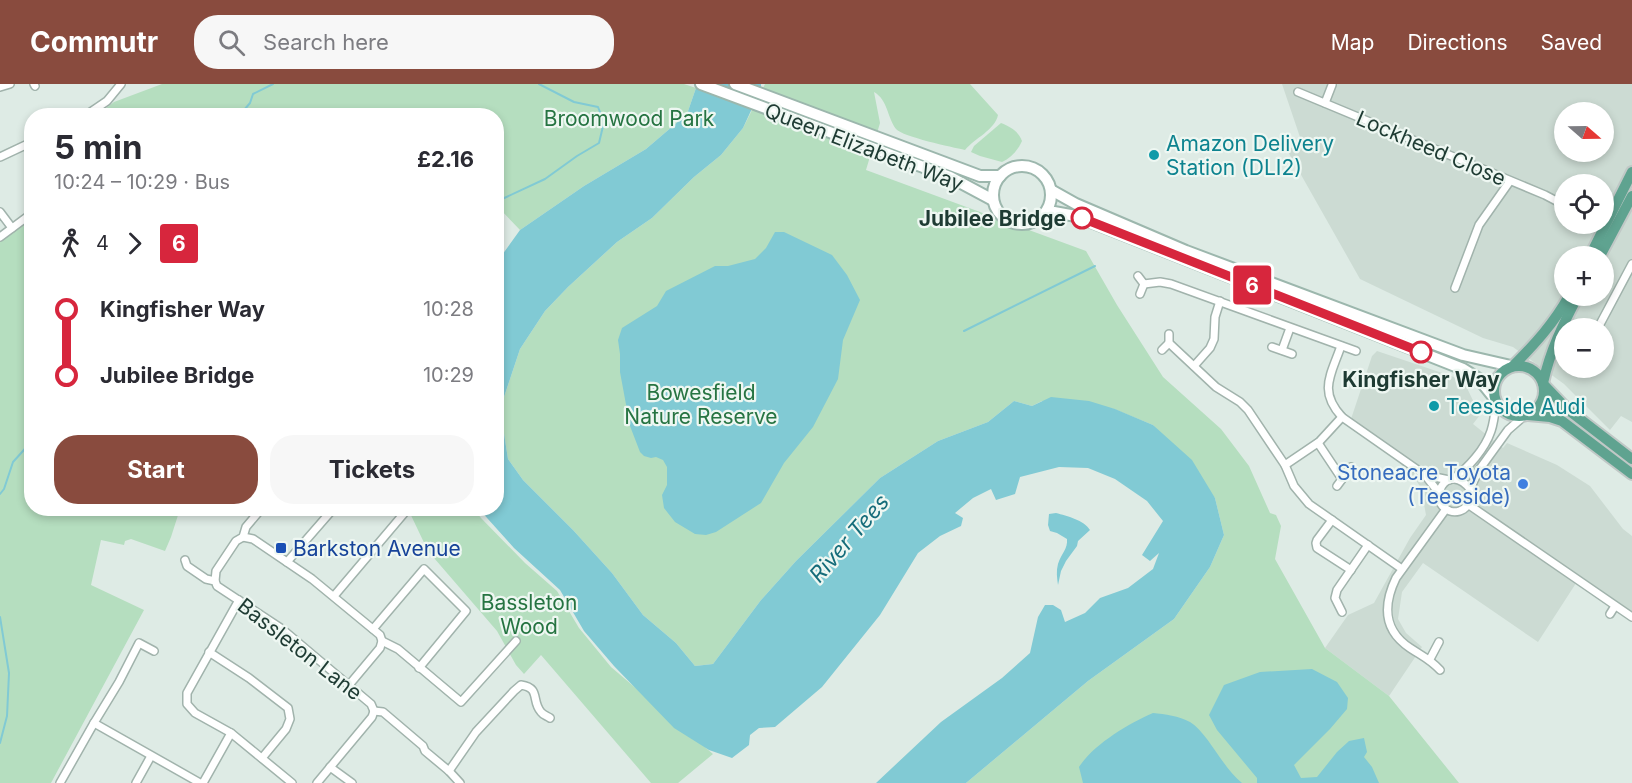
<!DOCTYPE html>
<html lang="en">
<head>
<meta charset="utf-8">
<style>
	body { margin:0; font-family:Inter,sans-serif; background:#f7f7f7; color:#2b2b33; height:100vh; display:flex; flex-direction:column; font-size:22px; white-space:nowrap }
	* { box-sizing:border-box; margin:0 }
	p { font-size:20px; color:#7c7c81 }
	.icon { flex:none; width:33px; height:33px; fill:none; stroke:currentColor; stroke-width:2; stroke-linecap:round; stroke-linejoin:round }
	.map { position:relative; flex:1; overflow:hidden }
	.drawer { position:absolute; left:24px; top:24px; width:480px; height:408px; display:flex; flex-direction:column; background:#fff; border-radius:24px; box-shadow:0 3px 9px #0003 }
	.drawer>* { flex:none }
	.badge { padding:0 12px; border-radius:4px; font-size:21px; line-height:39px }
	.needle { width:39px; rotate:110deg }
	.tools { position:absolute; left:1554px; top:18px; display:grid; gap:12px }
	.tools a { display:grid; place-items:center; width:60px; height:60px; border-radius:50%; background:#fff; box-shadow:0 3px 9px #0003; font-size:30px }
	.map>.badge { position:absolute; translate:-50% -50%; box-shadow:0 0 0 3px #fff }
	.legs { display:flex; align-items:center; gap:9px; height:66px; padding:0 30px; font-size:20px }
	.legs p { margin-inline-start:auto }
	.overview { display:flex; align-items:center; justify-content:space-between; height:102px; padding:0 30px }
	h1 { font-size:33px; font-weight:700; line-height:45px }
	.cta { display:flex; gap:12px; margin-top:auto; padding:12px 30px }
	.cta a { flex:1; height:69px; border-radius:24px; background:#894b3e; color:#fff; font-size:24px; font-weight:700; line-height:69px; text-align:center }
	.cta a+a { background:#f7f7f7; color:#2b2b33 }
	ul { padding:0 30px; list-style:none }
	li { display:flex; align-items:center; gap:21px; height:66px; font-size:22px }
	li i { display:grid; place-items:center; width:9px; height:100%; margin:0 8px; background:currentColor }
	li i::after { content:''; width:15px; height:15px; margin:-8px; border:4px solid; border-radius:50%; background:#fff }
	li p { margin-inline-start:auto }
	li:first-child i { background:linear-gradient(#0000 50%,currentColor 0) }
	li:last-child i { background:linear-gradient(currentColor 50%,#0000 0) }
	header { display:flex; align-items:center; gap:36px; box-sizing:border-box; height:84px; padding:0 30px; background:#894b3e; color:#fff }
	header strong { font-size:28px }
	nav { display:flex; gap:33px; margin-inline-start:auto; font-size:21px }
	.search { width:420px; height:54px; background:#f7f7f7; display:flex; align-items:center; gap:15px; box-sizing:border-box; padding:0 21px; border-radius:24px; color:#7c7c81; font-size:22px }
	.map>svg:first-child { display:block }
</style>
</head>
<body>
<header>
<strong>Commutr</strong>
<div class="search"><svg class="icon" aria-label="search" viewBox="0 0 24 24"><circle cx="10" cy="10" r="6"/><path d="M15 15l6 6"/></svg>Search here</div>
<nav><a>Map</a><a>Directions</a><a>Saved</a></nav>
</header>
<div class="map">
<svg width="1632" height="699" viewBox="0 0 1632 699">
	<rect width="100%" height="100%" fill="#deebe5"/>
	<!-- built -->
	<g fill="#ccdbd3" fill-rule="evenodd">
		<path d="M1282,0h350v338l-11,-6 -11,14 -46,-46 -51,-37 -30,-9 -123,-59 -73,-129 15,-7zM1564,28h40v40h-40zM1564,100h40v40h-40zM1564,172h40v40h-40zM1564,244h40v40h-40z"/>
		<path d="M1377,267l77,26 12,9 14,29 -7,9 30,24 4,-5 50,22 33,21 33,43 9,7v77l-52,-36 -42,65 -115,-79 -21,29 -4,27 8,14 16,14 -33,49 -64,-48 23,-33 26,-12 36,-65 16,-23 -5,-27 -7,-11 -35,-34 -29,-21 22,-66z"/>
	</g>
	<!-- green -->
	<g fill="#b5debf">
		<path d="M162,0h522l12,4 -9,26 -41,35 -62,37 -64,44 -23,-24 -1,-90h-400l18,-14z"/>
		<path d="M765,0h205l28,31c-3,15 -23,23 -33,35 -13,-3 -62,-13 -69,-21 -9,-12 -8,-29 -22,-37l6,31 -14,47 220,81 31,54 46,72 58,52 28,37 21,47 6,2 5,11 -6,33 50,89 64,48 70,87h-493l122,-102 86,-62 36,-52 14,-32 -9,-37 -62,-73 -39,-16 -72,-8 -10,5 -18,-5 -26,21 -50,19 -58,37 -84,83 -35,39 -48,64 -18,2 -19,-23 -33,-28 -31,-42 -39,-43 -50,-50 -15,-21 -5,-32 -1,-24 18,-54 25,-38 23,-24 49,-45 35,-24 42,-41 27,-22 22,-27z"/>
		<path d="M1001,39c10,4 17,8 21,18 -4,9 -11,17 -20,21l-22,-6 -9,-4 3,-6z"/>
		<path d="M31,133l1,291 148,1 -9,28 -6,14 -34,-12 -6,2 -1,4 -23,-5 -10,45 53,25 -93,173h-51v-542z"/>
		<path d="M408,425h66l7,9 44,45 32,28 22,37 32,39 102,87 -35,29h-27l-110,-128 -17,19 -8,-9 -19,-34 -69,-80z"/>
	</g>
	<!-- water -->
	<g fill="#81cad4">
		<path d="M696,0h65v5l-18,39 -22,27 -27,22 -42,41 -35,24 -49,45 -23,24 -25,38 -18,54 1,24 5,32 15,21 50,50 39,43 31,42 33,28 19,23 18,-2 48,-64 35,-39 84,-83 58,-37 50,-19 26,-21 18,5 19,-9 38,4 26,8 38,16 39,35 23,38 9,37 -14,32 -36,52 -86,62 -122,102h-90l65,-61 61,-44 28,-25 8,-36 7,-12h8l8,5 4,12 20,-9 15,-15 28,-10 25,-19 6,-16 -9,8 -8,-6 21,-34 -16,-20 -32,-22 -27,-11 -29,-1 -39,10 -5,17 -19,6 -5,-11 -18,9 -18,15 8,5 -2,8 -21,10 -22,17 -38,62 -58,72 -47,40 -16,1 -9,7 -1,10 -17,13 -23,-8 -35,-22 -60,-62 -30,-35 -24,-41 -46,-42 -35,-39 17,-1 1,-246 23,-32 64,-44 62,-37 41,-35 9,-26z"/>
		<path d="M775,148h9l48,23 15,20 13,25 -17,40 -5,39 -25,48 -29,36 -23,40 -45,29 -10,3 -11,-1 -20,-12 -11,-14 -2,-13 5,-10v-18l-4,-7 -7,-3 -5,1 -7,-2 -4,-4 -10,-26 -10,-54v-18l-2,-14 4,-12 35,-22 9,-15 49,-25h13l27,-7 11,-11z"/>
		<path d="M1056,429c11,3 28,7 34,17l-12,11 -1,5 -11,15 -5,10 -3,14c-1,-7 -2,-14 0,-21 3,-10 10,-15 9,-25l-10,-6 -7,-2 -2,-6 1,-11z"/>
		<path d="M1312,585l25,13 11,16 -1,11 -17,20 -36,36 7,13 16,-1 20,-25 12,-11 15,-3 3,14 -3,5 8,10 7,16h-122v-5l-40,-48 -8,-15 15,-30 36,-13z"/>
		<path d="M1153,629c12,1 26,3 37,9 18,11 32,45 52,61h-159l-4,-16c15,-23 49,-43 74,-54z"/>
	</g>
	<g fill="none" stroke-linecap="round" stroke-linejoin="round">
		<!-- stream -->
		<g stroke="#81cad4" stroke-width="2">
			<path d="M239,32l11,-13 3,-9 20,-10"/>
			<path d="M496,147l4,-31 45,-21 32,-23 22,-13 5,-21 -6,-15 -24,-5 -35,-18"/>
			<path d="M964,247l131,-65"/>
			<path d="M0,410l4,-5 9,-27 19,-21"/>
			<path d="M0,533l9,56 -2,43 -7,27"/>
		</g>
		<defs>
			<g id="street">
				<path d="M34,0l1,2"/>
				<path d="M0,3l10,-3"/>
				<path d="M1298,8l247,103 19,10"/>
				<path d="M1325,19l7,-18"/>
				<path d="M85,32l22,-15 14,-17"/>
				<path d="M0,73l32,-15"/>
				<path d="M0,128l12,16"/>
				<path d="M0,153l27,-20"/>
				<path d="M1138,192l6,8 -4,10"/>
				<path d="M1144,200l16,-2 11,2 185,67"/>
				<path d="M1455,204l24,-63 31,-44"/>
				<path d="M1598,244l34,-64"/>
				<path d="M1169,250v9l47,44 24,15 8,8 37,55 9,21 15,18 93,65"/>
				<path d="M1341,262c-10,29 -23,45 1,71l83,58"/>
				<path d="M1272,263l20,7"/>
				<path d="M1162,266l7,-7"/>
				<path d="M1282,266l8,-22"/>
				<path d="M1194,282l16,-18 4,-9 1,-22 5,-16"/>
				<path d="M1318,359l24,36"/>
				<path d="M1285,381l34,-23 23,-25"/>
				<path d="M1453,395c16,-12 32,-30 38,-48 3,-9 4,-19 5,-28"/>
				<path d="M1337,402l14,-19"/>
				<path d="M1471,406c-24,-31 -46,12 -21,21 6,2 13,0 17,-5 6,-6 3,-11 4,-18 2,-6 5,-12 8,-18l29,-40 16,-14"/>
				<path d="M1439,409l-14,-18 24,5"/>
				<path d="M1469,421l163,112"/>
				<path d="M1332,436l-15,20 -1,3 1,5 34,22"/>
				<path d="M243,453l10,2 59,40 68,56 2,6 -2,7 -31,37"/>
				<path d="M185,476l2,6 19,13 9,2 2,5 65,43 89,75 3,7"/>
				<path d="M287,478l47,-54"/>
				<path d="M215,497l1,-10 20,-30 7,-4 3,-10 16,-19"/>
				<path d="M334,512l72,-85"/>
				<path d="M239,516l-52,93v11l8,9 36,20 61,50"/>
				<path d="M1342,528l-7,-14 2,-8 31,-45"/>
				<path d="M1610,530l5,-8"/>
				<path d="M373,545l51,-60 42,42 -47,57"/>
				<path d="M382,557l16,8 63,53 55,-61"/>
				<path d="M154,567l-15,-8 -20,39 -25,41 106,60"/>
				<path d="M209,568l40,26 39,30 2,11 -4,10 -24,29"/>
				<path d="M1430,575l9,-17"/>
				<path d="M1440,586c-10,-11 -18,-14 -30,-22 -27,-18 -27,-43 -14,-70l50,-69"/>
				<path d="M374,627l9,1 40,34 2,5 24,20 11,12"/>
				<path d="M330,683l22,16"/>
				<path d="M449,687l27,-39 38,-41 7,-6c20,3 10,16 20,27 2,3 6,4 9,6"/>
				<path d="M60,699l34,-60"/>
				<path d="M136,699l15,-27"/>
				<path d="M203,699l28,-50"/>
				<path d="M317,699l55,-66 2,-6"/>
			</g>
			<g id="secondary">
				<path d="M701,0l249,93 43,23"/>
				<path d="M735,0l245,92h20"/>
				<circle cx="1022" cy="111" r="29"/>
				<path d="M1051,106l25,14 110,47 277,104 48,11"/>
				<path d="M1042,133l12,-5 22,4 387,153 16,10 16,20"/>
			</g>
			<g id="primary">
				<path d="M1590,172l42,-84"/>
				<path d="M1600,172l32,-60"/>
				<circle cx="1519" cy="307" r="25"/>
				<path d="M1513,282c22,-22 41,-43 56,-70"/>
				<path d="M1543,299c7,-32 20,-59 35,-87"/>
				<path d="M1544,301l23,24 65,50"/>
				<path d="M1528,331l22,2 12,4 70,53"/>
			</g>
		</defs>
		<!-- street casing -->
		<use href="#street" stroke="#a1b3ac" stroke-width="10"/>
		<!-- secondary casing -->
		<use href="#secondary" stroke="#9cb7ad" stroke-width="14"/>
		<!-- primary casing -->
		<use href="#primary" stroke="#c0c8c6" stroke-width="14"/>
		<!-- street -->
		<use href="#street" stroke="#fff" stroke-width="7"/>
		<!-- secondary -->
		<use href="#secondary" stroke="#fff" stroke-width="10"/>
		<!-- primary -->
		<use href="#primary" stroke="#5fa390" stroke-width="10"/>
	</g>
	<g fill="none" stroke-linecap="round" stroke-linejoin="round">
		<defs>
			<path id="line-1" d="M1082,134l339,134"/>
		</defs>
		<!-- line-1 casing -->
		<use href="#line-1" stroke="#fff" stroke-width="14"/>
		<!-- line-1 -->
		<use href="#line-1" stroke="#d7263d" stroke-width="9"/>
	</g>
	<!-- markers -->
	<g fill="#0f9aa8" stroke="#eef7f2" stroke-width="2">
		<circle cx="1154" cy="71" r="6"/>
		<circle cx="1434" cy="322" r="6"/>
	</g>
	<g fill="#fff" stroke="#d7263d" stroke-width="3">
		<circle cx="1082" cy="134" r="10"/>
		<circle cx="1421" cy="268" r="10"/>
	</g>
	<circle fill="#3f7fe0" stroke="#eef7f2" stroke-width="2" cx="1523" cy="400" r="6"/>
	<rect fill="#1a4fb4" stroke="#eef7f2" stroke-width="2" x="275" y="458" width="12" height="12" rx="3"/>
	<g text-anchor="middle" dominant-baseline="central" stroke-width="4.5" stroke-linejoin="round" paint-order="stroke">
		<!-- park labels -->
		<g font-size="21" fill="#267442" stroke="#eef7f2">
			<text x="629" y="34">Broomwood Park</text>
			<text x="701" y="308">Bowesfield<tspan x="701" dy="24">Nature Reserve</tspan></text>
			<text x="529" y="518">Bassleton<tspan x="529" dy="24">Wood</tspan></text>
		</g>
		<!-- culture labels -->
		<g font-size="21" fill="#0d838f" stroke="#eef7f2" text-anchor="start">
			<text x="1166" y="59">Amazon Delivery<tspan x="1166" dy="24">Station (DLI2)</tspan></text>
			<text x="1446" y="322">Teesside Audi</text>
		</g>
		<!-- street labels -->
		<g font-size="21" fill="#1e3b33" stroke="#eef7f2">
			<text transform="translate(864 63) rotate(21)">Queen Elizabeth Way</text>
			<text transform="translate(1431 64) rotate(23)">Lockheed Close</text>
			<text transform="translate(300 565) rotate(38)">Bassleton Lane</text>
		</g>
		<!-- stop labels -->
		<g font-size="21" font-weight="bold" fill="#1e3b33" stroke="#eef7f2" text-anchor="end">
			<text x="1066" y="134">Jubilee Bridge</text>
			<text x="1421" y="295" text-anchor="middle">Kingfisher Way</text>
		</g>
		<!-- shop labels -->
		<g font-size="21" fill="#366cbe" stroke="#eef7f2" text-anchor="end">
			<text x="1511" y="388">Stoneacre Toyota<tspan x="1511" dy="24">(Teesside)</tspan></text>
		</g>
		<!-- transit labels -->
		<g font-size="21" fill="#164399" stroke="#eef7f2" text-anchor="start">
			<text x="293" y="464">Barkston Avenue</text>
		</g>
		<!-- water labels -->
		<g font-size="22" font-style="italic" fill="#156c7a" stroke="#eef7f2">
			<text transform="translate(849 454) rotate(-49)">River Tees</text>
		</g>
	</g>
</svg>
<div class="tools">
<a><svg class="needle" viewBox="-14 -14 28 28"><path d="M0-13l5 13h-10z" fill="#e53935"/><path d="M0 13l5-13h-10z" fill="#7c7c81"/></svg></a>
<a><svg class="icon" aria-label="locate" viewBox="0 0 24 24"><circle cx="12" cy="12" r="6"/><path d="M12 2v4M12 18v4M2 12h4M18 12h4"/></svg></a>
<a>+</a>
<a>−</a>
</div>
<b class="badge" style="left:1252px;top:201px;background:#d7263d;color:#fff">6</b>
<section class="drawer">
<div class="overview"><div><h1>5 min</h1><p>10:24 – 10:29 · Bus</p></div><b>£2.16</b></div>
<div class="legs"><svg class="icon" aria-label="walk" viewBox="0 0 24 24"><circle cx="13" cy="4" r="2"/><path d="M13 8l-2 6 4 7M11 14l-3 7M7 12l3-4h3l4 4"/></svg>4<svg class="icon" aria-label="forward" viewBox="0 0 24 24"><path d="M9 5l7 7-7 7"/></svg><b class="badge" style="background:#d7263d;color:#fff">6</b></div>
<ul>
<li><i style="color:#d7263d"></i><b>Kingfisher Way</b><p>10:28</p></li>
<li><i style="color:#d7263d"></i><b>Jubilee Bridge</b><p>10:29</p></li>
</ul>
<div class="cta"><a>Start</a><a>Tickets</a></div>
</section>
</div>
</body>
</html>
